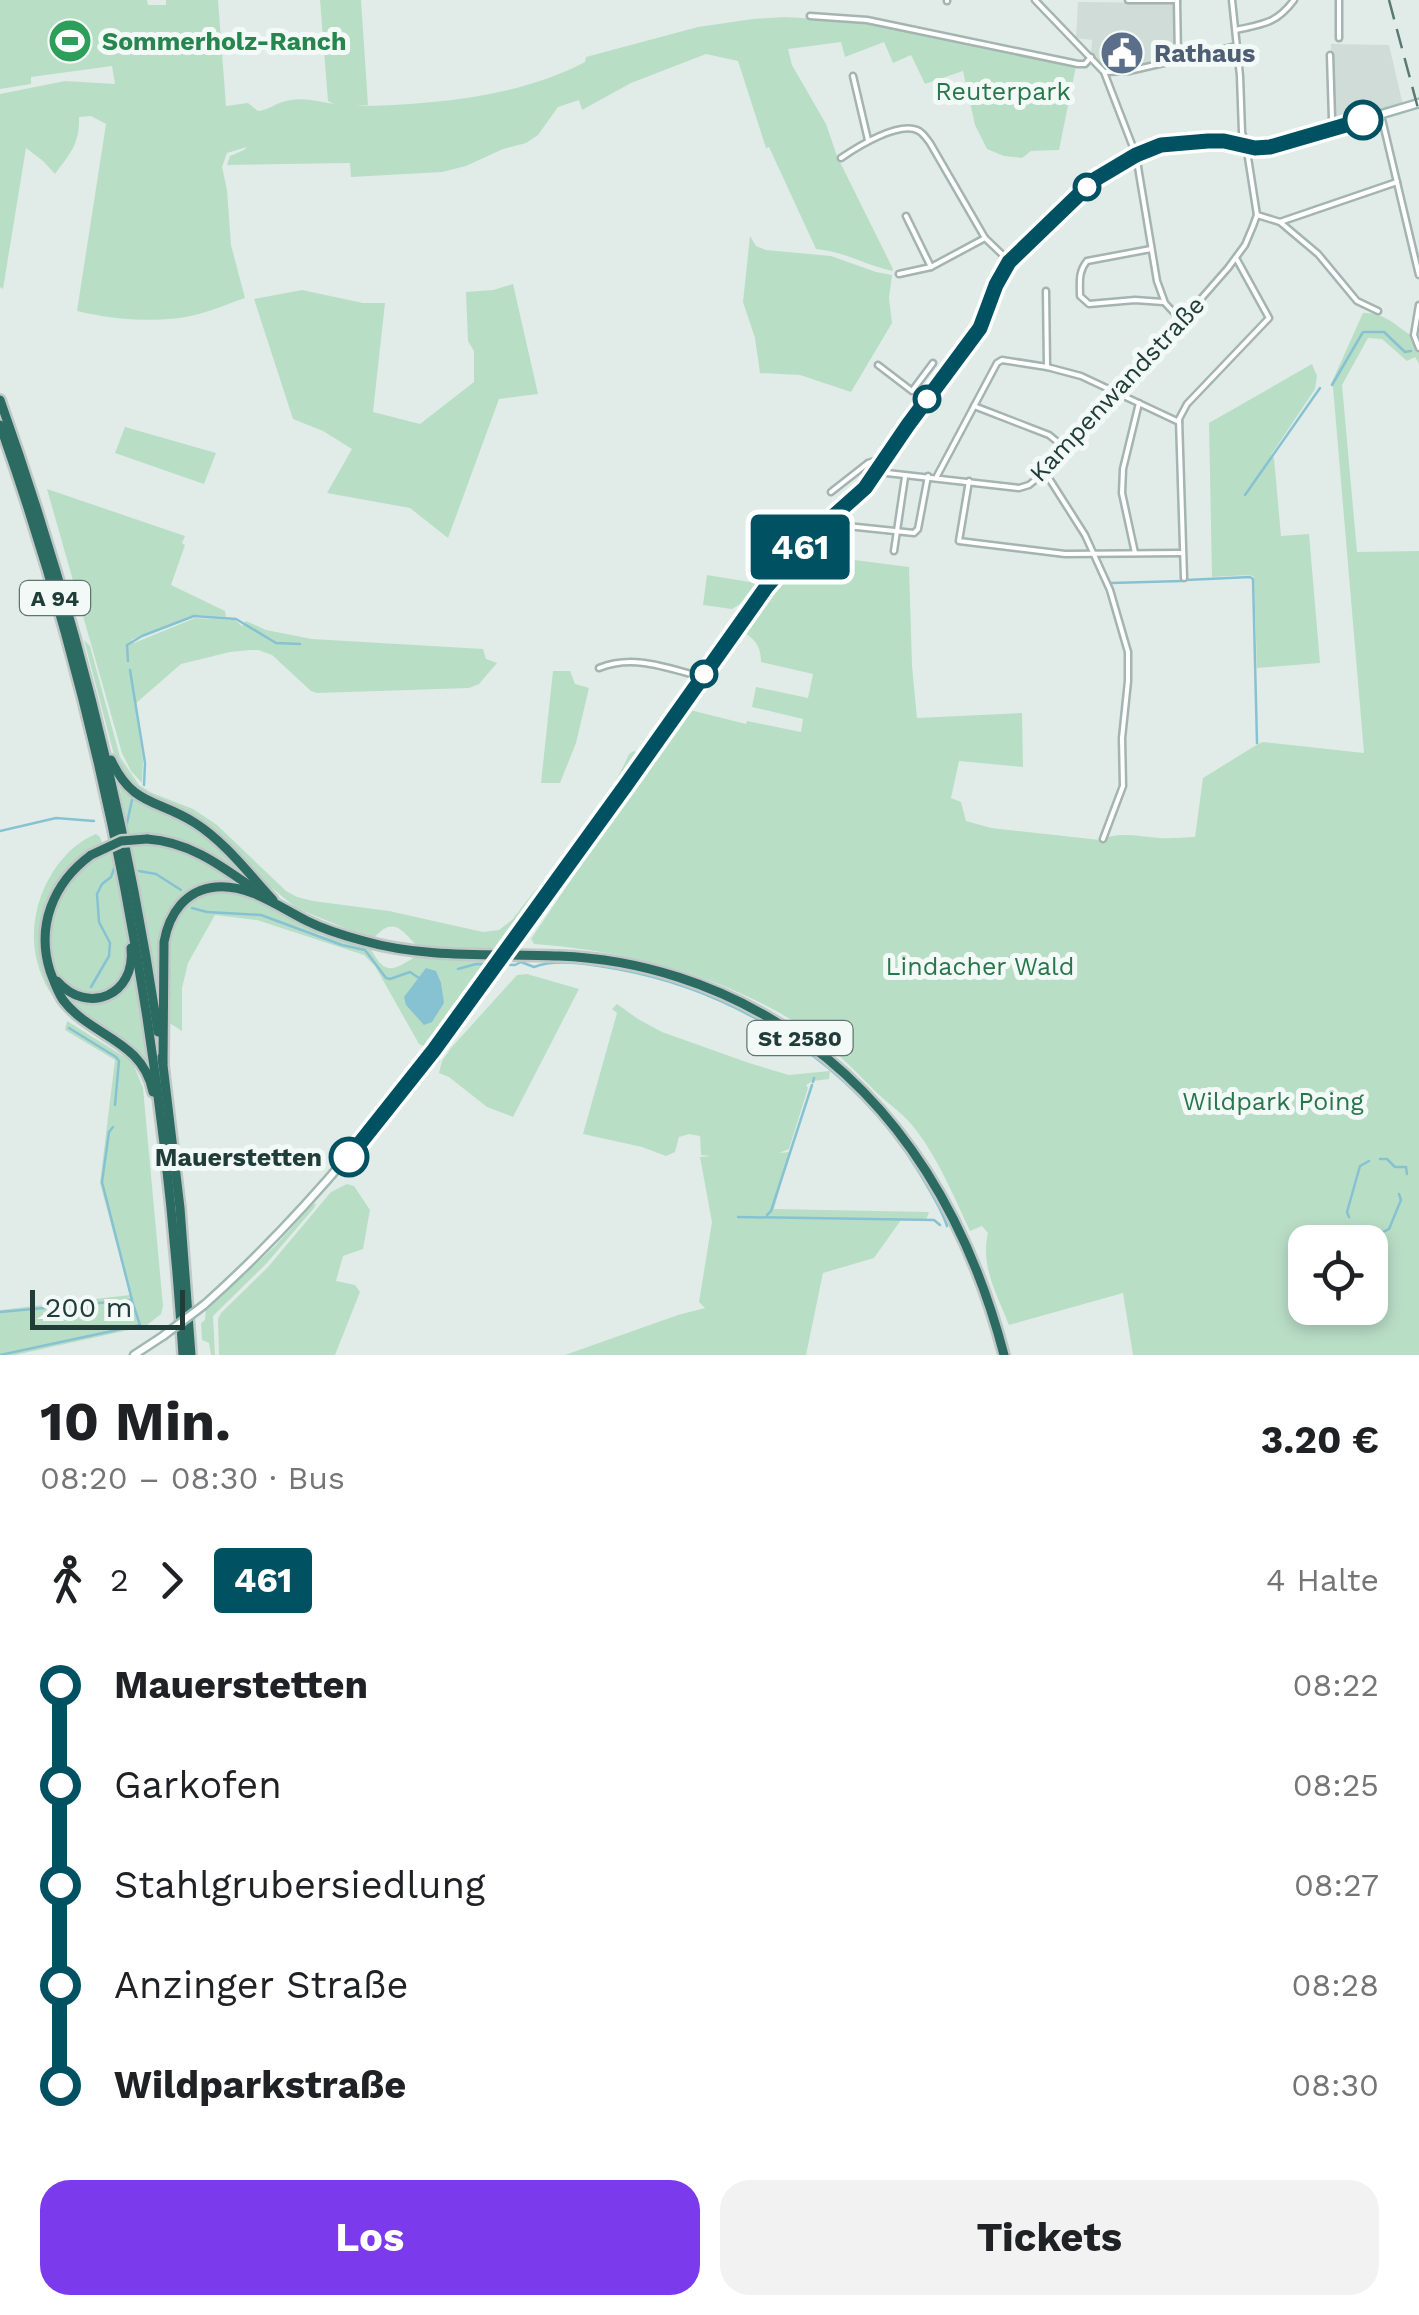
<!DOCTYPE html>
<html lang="de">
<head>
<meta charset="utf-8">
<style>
	body { margin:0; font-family:"Work Sans",sans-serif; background:#f2f2f2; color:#202124; height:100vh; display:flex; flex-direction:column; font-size:38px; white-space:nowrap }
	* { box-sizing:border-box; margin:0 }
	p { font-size:32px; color:#757577 }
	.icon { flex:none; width:55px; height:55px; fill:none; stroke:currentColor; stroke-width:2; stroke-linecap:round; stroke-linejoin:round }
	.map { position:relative; height:1355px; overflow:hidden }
	.panel { display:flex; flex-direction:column; background:#fff; flex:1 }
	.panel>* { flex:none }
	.badge { padding:0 20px; border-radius:8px; font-size:35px; line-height:65px }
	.controls { position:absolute; left:1288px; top:1225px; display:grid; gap:20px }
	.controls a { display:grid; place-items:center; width:100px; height:100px; border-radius:20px; background:#fff; box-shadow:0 5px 15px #0003; font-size:50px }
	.scale { position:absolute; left:30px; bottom:25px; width:155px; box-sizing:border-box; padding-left:10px; border:5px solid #213d38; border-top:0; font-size:28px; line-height:35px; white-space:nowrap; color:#213d38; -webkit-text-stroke:8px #f2f9f6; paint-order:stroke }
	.map>.badge { position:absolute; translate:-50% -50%; box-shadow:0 0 0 5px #fff }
	.legs { display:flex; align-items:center; gap:15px; height:110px; padding:0 40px; font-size:32px }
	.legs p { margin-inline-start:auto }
	.headline { display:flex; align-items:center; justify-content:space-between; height:170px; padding:0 40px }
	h1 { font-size:55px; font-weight:700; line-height:75px }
	.action { display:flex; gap:20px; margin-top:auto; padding:20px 40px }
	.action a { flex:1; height:115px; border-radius:30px; background:#7c3aed; color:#fff; font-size:40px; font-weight:700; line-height:115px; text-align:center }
	.action a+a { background:#f2f2f2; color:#202124 }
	ul { padding:0 40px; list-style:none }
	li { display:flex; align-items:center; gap:35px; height:100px; font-size:38px }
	li i { display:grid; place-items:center; width:15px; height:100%; margin:0 12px; background:currentColor }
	li i::after { content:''; width:25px; height:25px; margin:-12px; border:8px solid; border-radius:50%; background:#fff }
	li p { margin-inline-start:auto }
	li:first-child i { background:linear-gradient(#0000 50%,currentColor 0) }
	li:last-child i { background:linear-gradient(currentColor 50%,#0000 0) }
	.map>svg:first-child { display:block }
</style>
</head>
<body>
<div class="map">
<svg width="1419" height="1355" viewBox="0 0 1419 1355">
	<rect width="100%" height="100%" fill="#e1ece8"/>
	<!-- built -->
	<g fill="#cfdcd7">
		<path d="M1078,2l96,1 1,53 -35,9v-22l-29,-1 -3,21 -10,-1 -7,-7 1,-15 -16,-2z"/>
		<path d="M1331,44l58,1 14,60 -68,20z"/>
	</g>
	<!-- green -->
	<g fill="#b9dec6" fill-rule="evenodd">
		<path d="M0,0h147l1,5h18v-5h52l8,106 22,-3 10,8c10,-1 15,-6 24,-9 18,-6 35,-1 52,2l-6,-3 -8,-101h41l7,105 -12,1c75,-1 163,-9 229,-44l1,-5 112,-30 55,-8 32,-2 81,5 210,44 -17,84 -28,1 -9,7 -18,-2 -17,-7 -12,-24 -12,-54 -38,13 -14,-29 -18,8 -9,-21 -39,15 -4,-15 -53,7 4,16 34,59 11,32 56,113 -1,2c-26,-6 -50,-20 -76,-22l-47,-102 -3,1 -28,-87 -32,-7 -75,29 -49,27 -3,-10 -21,7 -20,28 -12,8 -23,6 -37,17 -24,6 -91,5 -1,-14 -123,2 3,-9 14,-6 3,-3 -20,6 -5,14 5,23 4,55 14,53c-15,5 -31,12 -46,16 -38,10 -84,6 -122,-3l29,-187 -15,-8 -12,1c1,27 -9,37 -24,57l-12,-13 -17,-13 -23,141 -3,-2v-193l65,-13 50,3 -3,-18 -81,11v7l-31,5z"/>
		<path d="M750,236l6,10 10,4 65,6 45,16 16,3 -3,23 3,25 -41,69 -51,-17 -40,-2 -5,-35 -12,-36z"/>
		<path d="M513,284l25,110 -39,5 -51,139 -38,-30 -83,-15 25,-44 -29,-18 -30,-12 -39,-120 48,-9 61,13h22l-12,109 47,12 54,-42v-31l-6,-10 -2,-49 27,-2z"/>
		<path d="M1363,313c21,-1 32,12 49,23l7,-1v29l-4,-7 -8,4 -25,-22 -14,-1 -26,47 15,167 62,-1v804h-286l-10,-62 -114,32c-12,-30 -29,-60 -21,-92l-6,-7 -12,5c-16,-34 -31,-71 -54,-101 -10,-14 -26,-25 -39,-37 -23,-23 -46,-48 -74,-66 -81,-52 -174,-76 -269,-83l-3,-5 155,-230 60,15 1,-3 54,11 2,-13 -51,-12 4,-20 52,11 5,-24 -52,-12c0,-17 -7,-23 -20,-32l59,-77 109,14 3,99 5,52 105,-5 1,54 -64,-6 -8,37 10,4 5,19 25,7 109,12c19,-9 40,-3 60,-2 11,1 24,-1 35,-1l8,-59 55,-34 5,-2 101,11 -31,-366 -2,-3zM1305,1242h65v66h-65z"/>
		<path d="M1312,364l5,12 -2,13 -44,66 3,3 7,78 28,-2 11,129 -63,5 -3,-91 -4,-2 -38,2 -3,-154z"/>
		<path d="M125,427l91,26 -12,31 -89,-31z"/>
		<path d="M47,489l138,47 -3,7 3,2 -14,40 54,26 1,6 -32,-2 -63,25 3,3 61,-25 40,2 7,6 4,-5 20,9 46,9 171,10 3,10 11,4 -18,21 -10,4 -152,5 -6,-2 -39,-36 -14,-5h-8l-20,2 -49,12 -46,40 8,57 -1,22 -11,-12 -9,-18z"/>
		<path d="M707,575l49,8 -16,21 -8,5 -29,-4z"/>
		<path d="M84,640l6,6 30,111 19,28 13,8 41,16 24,16 69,66 11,6 16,4 76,10 94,21 16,-2 13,-10c39,-51 92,-108 117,-166l5,-3 7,3 -142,197 -79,-3c-15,-11 -24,-36 -46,-10h-5l-73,-30 -41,-34 -46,-45 -67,-34 -16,-15 -12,-25z"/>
		<path d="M553,671h17l5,13 14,4 -13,55 -16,40h-19z"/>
		<path d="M118,779l15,16 12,9 44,18 30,24 34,37c-41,-30 -72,-51 -124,-49z"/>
		<path d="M96,834l4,3 2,6c-52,29 -75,81 -49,137 3,6 6,15 10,21 15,20 57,38 73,58 4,5 7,14 10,21l-3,2c-9,-31 -37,-39 -61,-56 -42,-31 -59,-80 -41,-130 10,-26 28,-51 55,-62z"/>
		<path d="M150,842c39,6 62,21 94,44l-37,-1 -32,22 -9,12 -5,18 -2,60 -28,-154z"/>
		<path d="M113,849l18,107 -8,24 -22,16c-7,-1 -16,-1 -23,-3 -42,-14 -30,-85 -9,-111 12,-15 27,-25 44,-33z"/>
		<path d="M232,889l26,10 62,36 51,14c16,32 26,17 48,6l75,3 -65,90 -10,-4 -44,-78 -11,-11 -107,-35 -42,-5 -27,48 -6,25v43l-11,-7 -5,1c0,-39 -11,-113 35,-131 9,-4 21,-4 31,-5z"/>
		<path d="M133,973l4,1 15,101 -12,-21 -11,-12 -28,-14 -27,-21 -11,-13 3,-2 12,7 45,-11z"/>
		<path d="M527,974l52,15 -66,128 -26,-10 -38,-30 -10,-4 3,-12 9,-13 66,-73z"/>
		<path d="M617,1004l21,15 24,13 87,31 40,12 41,-4 -1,8 -16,2 -7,4 2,3 -19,61 -10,4 11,-1 -16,57 155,3 -3,8h-25l-27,38 -51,15 -17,82h-241l113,-40 27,-7 -6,-6 13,-80 -12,-65 11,-1 -10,-1 -1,-19 -11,-2 -10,3 -4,15 -9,4 -24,-9 -59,-13 34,-121 -5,-4z"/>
		<path d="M67,1021l61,38 6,7 9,22 20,218 -2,8 -19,15 -4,-1 -123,27h-15v-45l130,-15 -30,-112 15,-123 -50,-30z"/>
		<path d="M347,1184l7,2 16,24 -7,39 -20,7 -7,25 19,4 5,7 -25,63h-116l-1,-36 3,-6 47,-46 63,-75z"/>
		<path d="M316,1203l-2,5 -48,56 -53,52 2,39h-4l-2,-12 -7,-3 -1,-17 4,-3 1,-10 69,-64 37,-41z"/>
	</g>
	<!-- water -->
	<path fill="#87c2d3" d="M426,968l10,3 5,12 3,20 -12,19 -8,3 -18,-20 -2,-8z"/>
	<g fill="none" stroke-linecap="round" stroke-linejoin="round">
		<!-- stream -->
		<g stroke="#87c2d3" stroke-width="2.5">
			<path d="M1332,385l31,-53h21l21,20 6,-1"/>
			<path d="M1245,495l75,-107"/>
			<path d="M1186,580l64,-3 3,2 4,164"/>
			<path d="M1111,583l71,-2"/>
			<path d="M128,661l-1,-16 15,-9 52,-20 42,3 40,24 24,1"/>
			<path d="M130,670l15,93 -1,22"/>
			<path d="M0,831l56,-13 38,3"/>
			<path d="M125,832l7,-32"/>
			<path d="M139,871l17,3 25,16"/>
			<path d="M192,908l15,4 54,3 81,30 23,5 21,28 4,1 20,-7 9,6"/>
			<path d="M458,969l18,-5 39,1 6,-3 13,5c24,-9 58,-2 83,2 122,22 237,97 302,203 10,18 22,35 28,54"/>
			<path d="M91,987l18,-31 1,-13 -11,-21 -2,-28 5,-10 9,-7 5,-14"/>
			<path d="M69,1028l47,29 3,4 -4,44"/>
			<path d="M421,1079l18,-19"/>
			<path d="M813,1082l1,-4"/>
			<path d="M1380,1159h7l8,8h11l1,7"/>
			<path d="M767,1215l4,-4 41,-126"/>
			<path d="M738,1217l196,3 6,5"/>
			<path d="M1349,1217l-2,-5 13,-46 9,-5"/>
			<path d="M1383,1232l6,-3 12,-29 -2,-6"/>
			<path d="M1298,1236l6,2"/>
			<path d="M0,1312l132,-12 -30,-118 7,-50 4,-5"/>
			<path d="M0,1355l140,-30 -8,-24"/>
		</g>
		<defs>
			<g id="street">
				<path d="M1035,0l69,72 32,83 21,126 8,22 14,15"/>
				<path d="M1128,0h49"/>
				<path d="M1177,0l1,58"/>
				<path d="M1339,0v38"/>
				<path d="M947,1v-1"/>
				<path d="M810,16l57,4 211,44h7l6,-7"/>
				<path d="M1236,30c27,-6 40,-6 58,-30"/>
				<path d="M1330,55l2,64 3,10"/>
				<path d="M1105,72l24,-1 108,-25"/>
				<path d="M853,76l15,64"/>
				<path d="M1381,115l38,160"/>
				<path d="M841,158c16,-11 59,-38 78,-27 5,3 7,7 11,12l55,95 24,23"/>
				<path d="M1257,215l23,7 117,-40"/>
				<path d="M906,216l25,51"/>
				<path d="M1280,222l38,32 39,47 21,10"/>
				<path d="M1151,249l-64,12c-9,11 -7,21 -7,35l9,8 46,-4 28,2"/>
				<path d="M899,274l32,-7 54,-29"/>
				<path d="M1046,291l1,76"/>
				<path d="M1419,305l-5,30 5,13"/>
				<path d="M878,365l34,26 21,-28"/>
				<path d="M974,406l75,29 16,13"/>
				<path d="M878,472l141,16 10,-3 16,-13 106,-124 42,-40 35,-40 17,-23 8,-19 4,-11 -10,-64 -5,-19 -2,-56 -8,-76"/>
				<path d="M1045,472l40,63 25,55 18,62v29l-6,57 1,48 -20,53"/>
				<path d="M937,476l60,-113 5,-3 45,7 34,9 98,46"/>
				<path d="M969,481l-10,60 106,13 117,-1"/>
				<path d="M831,492l37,-29 16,-5"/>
				<path d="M833,516l14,10 67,7 4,-4 10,-53"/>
				<path d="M842,546l8,-20"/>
				<path d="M894,551l11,-74"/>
				<path d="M1135,553l-13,-60 1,-24 16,-66"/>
				<path d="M1184,578l-5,-159 8,-15 82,-86 -33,-60"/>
				<path d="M599,668c35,-14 68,0 103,9"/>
			</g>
			<g id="secondary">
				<path d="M515,937l252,-351 42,-48 56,-51 43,-62 73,-97 18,-51 10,-15 86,-83 24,-15 42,-19 46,-4h17l31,7 16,-1 148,-44"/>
				<path d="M204,1305c108,-96 195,-208 280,-324"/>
				<path d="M134,1355l29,-19"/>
			</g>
			<g id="highway">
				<path d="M0,400c73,205 126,417 158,632"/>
				<path d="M0,425c106,299 163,614 183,930"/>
				<path d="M111,760c22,47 47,39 84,63 30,19 54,51 78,77"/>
				<path d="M147,839c45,3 77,29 113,54"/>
				<path d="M91,855c-38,28 -55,71 -41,116 4,10 7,20 13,29 28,37 80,40 90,92"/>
				<path d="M57,981c31,35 79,14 74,-33"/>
				<path d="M162,1057l18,151 11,147"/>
				<path d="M163,1063l1,-121c5,-28 21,-52 52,-55 33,-3 63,20 91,34 18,9 38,15 57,20 63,18 130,12 195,15 81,3 161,29 228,73 115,75 183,195 217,326"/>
			</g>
		</defs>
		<!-- street casing -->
		<use href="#street" stroke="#a4b4b0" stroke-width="9"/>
		<!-- secondary casing -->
		<use href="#secondary" stroke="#9fb8b1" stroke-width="11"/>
		<!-- highway casing -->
		<use href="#highway" stroke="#c1c9c7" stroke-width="14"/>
		<!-- street -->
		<use href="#street" stroke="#fff" stroke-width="4"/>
		<!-- secondary -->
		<use href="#secondary" stroke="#fff" stroke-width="6"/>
		<!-- highway -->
		<use href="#highway" stroke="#2b6b62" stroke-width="9"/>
		<!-- rail -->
		<path stroke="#5b7973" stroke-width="2.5" stroke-dasharray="20 10" stroke-linecap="butt" d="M1389,0l30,112"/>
		<defs>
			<g id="secondary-bridge">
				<path d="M484,981l31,-44"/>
				<path d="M163,1336l41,-31"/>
			</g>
			<path id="highway-bridge" d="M91,855l30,-14 26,-2"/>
		</defs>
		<!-- secondary-bridge casing -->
		<use href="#secondary-bridge" stroke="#9fb8b1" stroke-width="11" stroke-linecap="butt"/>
		<!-- highway-bridge casing -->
		<use href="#highway-bridge" stroke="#c1c9c7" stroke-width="14" stroke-linecap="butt"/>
		<!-- secondary-bridge -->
		<use href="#secondary-bridge" stroke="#fff" stroke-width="6"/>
		<!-- highway-bridge -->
		<use href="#highway-bridge" stroke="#2b6b62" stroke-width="9"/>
	</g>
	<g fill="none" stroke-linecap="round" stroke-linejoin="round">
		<defs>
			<path id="line-1" d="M349,1157l85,-107 192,-265 141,-199 42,-48 56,-50 43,-63 72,-97 16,-43 13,-23 85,-82 42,-25 25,-10 47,-4h16l31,7 15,-1 93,-27"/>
		</defs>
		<!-- line-1 casing -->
		<use href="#line-1" stroke="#fff" stroke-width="22"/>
		<!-- line-1 -->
		<use href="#line-1" stroke="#005262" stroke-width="15"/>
	</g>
	<!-- icons -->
	<defs>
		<symbol id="stadium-disc" viewBox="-11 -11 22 22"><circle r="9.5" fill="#2e9e5b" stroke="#f2f9f6"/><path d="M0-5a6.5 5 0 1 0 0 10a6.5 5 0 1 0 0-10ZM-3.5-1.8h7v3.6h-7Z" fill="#fff"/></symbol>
		<symbol id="civic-disc" viewBox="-11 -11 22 22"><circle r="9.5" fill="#5c6f8a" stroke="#f2f9f6"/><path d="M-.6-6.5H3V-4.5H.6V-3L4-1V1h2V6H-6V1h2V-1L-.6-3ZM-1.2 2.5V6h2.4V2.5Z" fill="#fff"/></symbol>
	</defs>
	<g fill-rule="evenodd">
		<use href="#stadium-disc" x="45" y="16" width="50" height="50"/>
		<use href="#civic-disc" x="1097" y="28" width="50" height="50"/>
	</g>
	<!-- markers -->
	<g fill="#fff" stroke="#005262" stroke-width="5">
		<circle cx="1363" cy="120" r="18"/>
		<circle cx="1087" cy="187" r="12"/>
		<circle cx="927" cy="399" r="12"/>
		<circle cx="704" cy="674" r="12"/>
		<circle cx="349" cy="1157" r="18"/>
	</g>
	<g text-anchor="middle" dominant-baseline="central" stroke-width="10" stroke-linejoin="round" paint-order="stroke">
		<!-- shield labels -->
		<g fill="#f2f9f6" stroke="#607571" stroke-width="2.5">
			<rect x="20" y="581" width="70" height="34" rx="8"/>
			<rect x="747.5" y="1021" width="105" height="34" rx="8"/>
		</g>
		<g font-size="22" font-weight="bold" fill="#213d38">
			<text x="55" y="598">A 94</text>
			<text x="800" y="1038">St 2580</text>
		</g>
		<!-- leisure labels -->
		<g font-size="25" font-weight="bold" fill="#27864d" stroke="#f2f9f6" text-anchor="start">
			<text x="102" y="41">Sommerholz-Ranch</text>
		</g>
		<!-- service labels -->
		<g font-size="25" font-weight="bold" fill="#4e5e75" stroke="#f2f9f6" text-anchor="start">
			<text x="1154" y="53">Rathaus</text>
		</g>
		<!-- park labels -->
		<g font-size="25" fill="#29764c" stroke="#f2f9f6">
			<text x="1003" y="91">Reuterpark</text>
			<text x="980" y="966">Lindacher Wald</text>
			<text x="1273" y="1101">Wildpark Poing</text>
		</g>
		<!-- street labels -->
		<g font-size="25" fill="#213d38" stroke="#f2f9f6">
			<text transform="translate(1117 389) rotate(-47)">Kampenwandstraße</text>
		</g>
		<!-- stop labels -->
		<g font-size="25" font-weight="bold" fill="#213d38" stroke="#f2f9f6" text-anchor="end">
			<text x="322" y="1157">Mauerstetten</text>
		</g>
	</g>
</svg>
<div class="controls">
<a><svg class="icon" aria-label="locate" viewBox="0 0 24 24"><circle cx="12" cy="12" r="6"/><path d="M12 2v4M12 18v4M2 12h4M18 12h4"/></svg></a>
</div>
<div class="scale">200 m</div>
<b class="badge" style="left:800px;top:547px;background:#005262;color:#fff">461</b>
</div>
<section class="panel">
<div class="headline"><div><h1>10 Min.</h1><p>08:20 – 08:30 · Bus</p></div><b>3.20 €</b></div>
<div class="legs"><svg class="icon" aria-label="walk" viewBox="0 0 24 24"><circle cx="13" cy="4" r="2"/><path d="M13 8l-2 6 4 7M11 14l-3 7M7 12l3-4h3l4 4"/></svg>2<svg class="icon" aria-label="forward" viewBox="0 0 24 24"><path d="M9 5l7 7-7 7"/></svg><b class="badge" style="background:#005262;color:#fff">461</b><p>4 Halte</p></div>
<ul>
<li><i style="color:#005262"></i><b>Mauerstetten</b><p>08:22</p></li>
<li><i style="color:#005262"></i><span>Garkofen</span><p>08:25</p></li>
<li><i style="color:#005262"></i><span>Stahlgrubersiedlung</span><p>08:27</p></li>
<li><i style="color:#005262"></i><span>Anzinger Straße</span><p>08:28</p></li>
<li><i style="color:#005262"></i><b>Wildparkstraße</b><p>08:30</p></li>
</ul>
<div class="action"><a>Los</a><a>Tickets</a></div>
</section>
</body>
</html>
